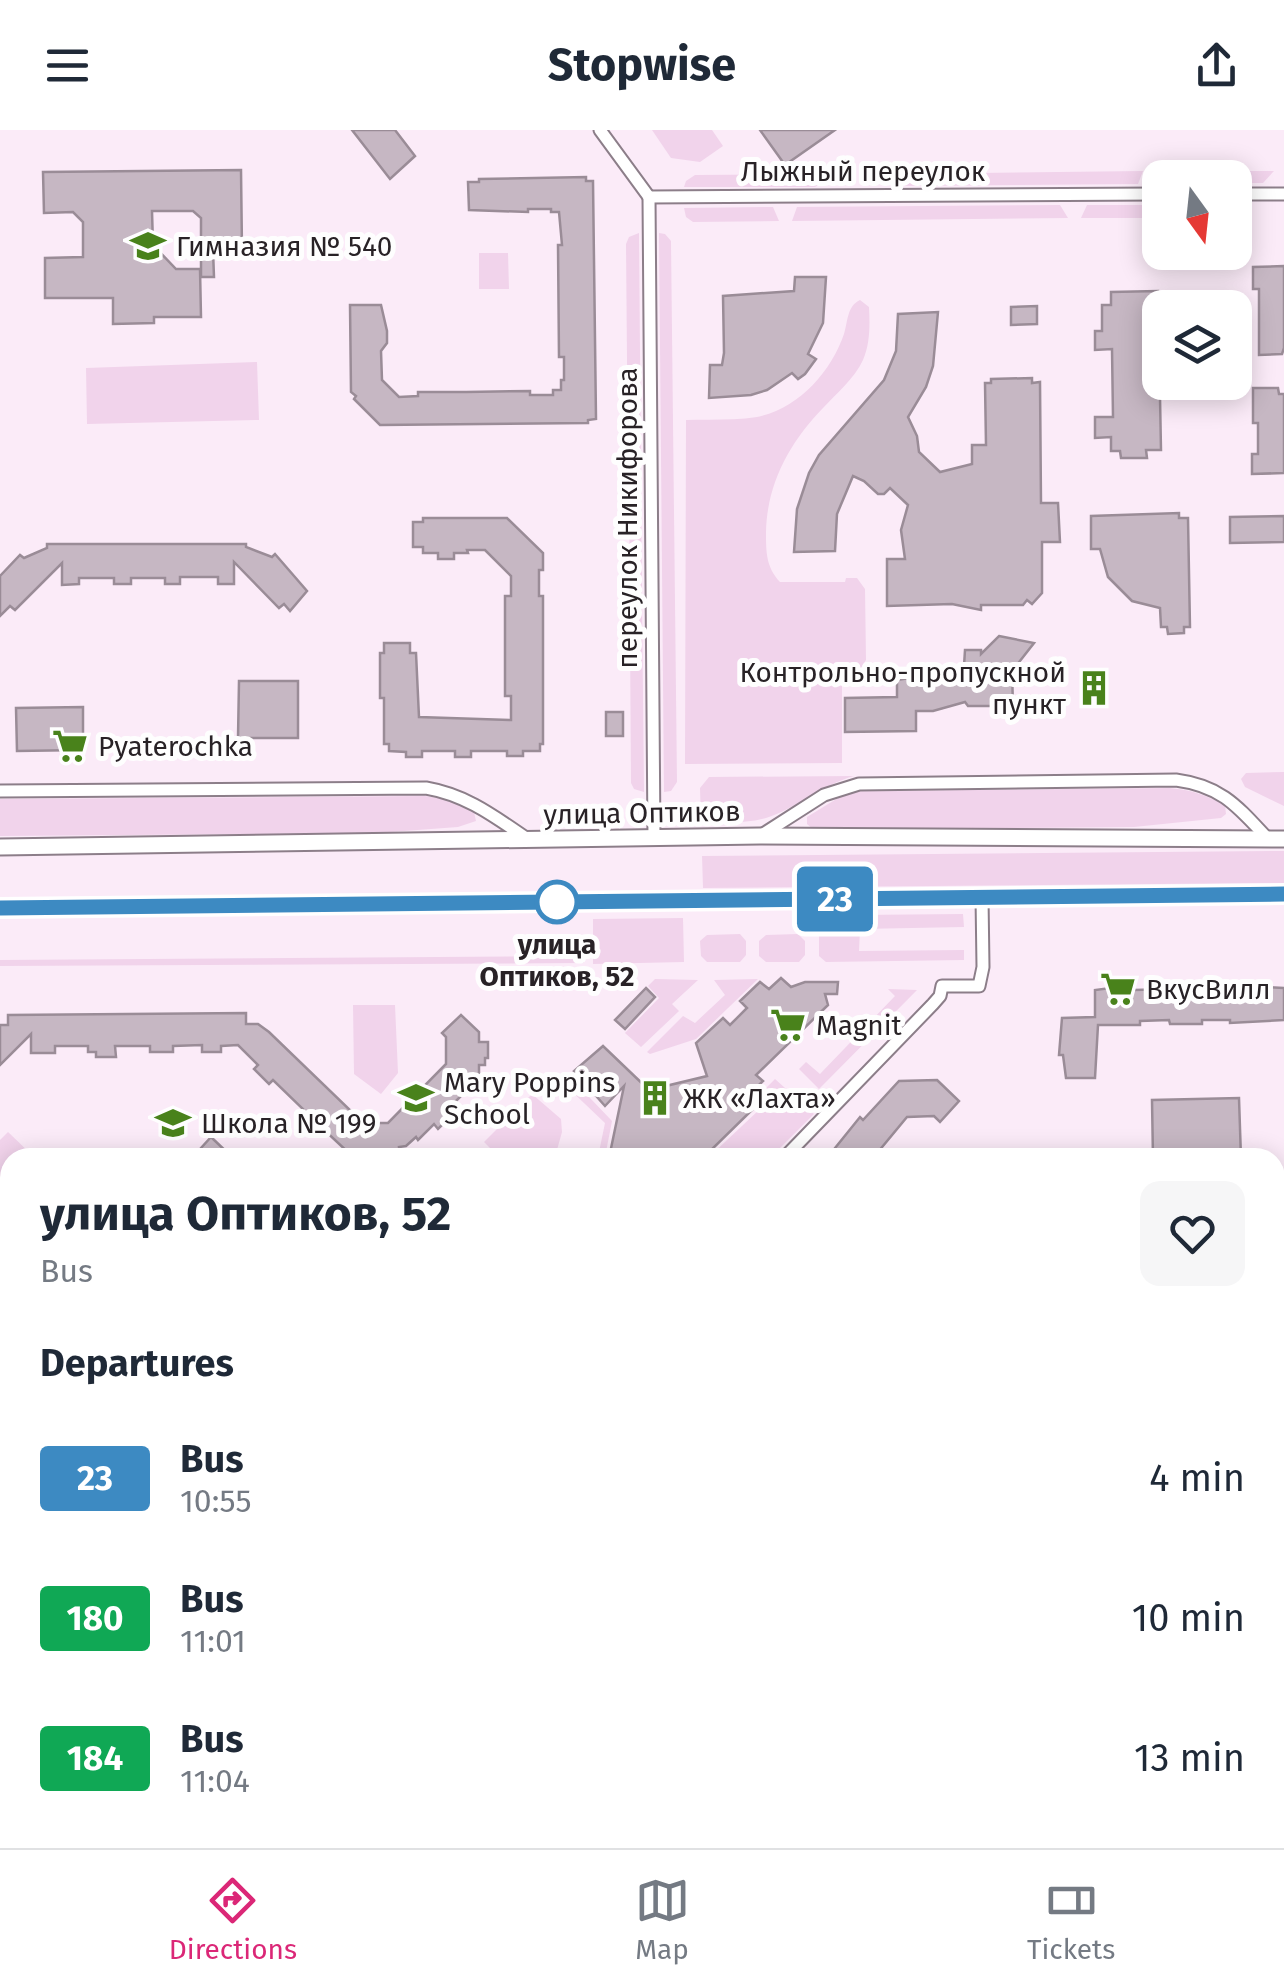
<!DOCTYPE html>
<html lang="en">
<head>
<meta charset="utf-8">
<style>
	body { margin:0; font-family:"Fira Sans",sans-serif; background:#f6f6f7; color:#1f2937; height:100vh; display:flex; flex-direction:column; font-size:38px; white-space:nowrap }
	* { box-sizing:border-box; margin:0 }
	p { font-size:32px; color:#747a83 }
	.icon { flex:none; width:55px; height:55px; fill:none; stroke:currentColor; stroke-width:2; stroke-linecap:round; stroke-linejoin:round }
	.map { position:relative; flex:1; overflow:hidden }
	.details { position:absolute; left:0px; top:1018px; width:1285px; height:702px; display:flex; flex-direction:column; background:#fff; border-radius:30px 30px 0 0; box-shadow:0 5px 25px #0003 }
	.details>* { flex:none }
	.badge { padding:0 20px; border-radius:8px; font-size:35px; line-height:65px }
	.needle { width:65px; rotate:165deg }
	.buttons { position:absolute; left:1142px; top:30px; display:grid; gap:20px }
	.buttons a { display:grid; place-items:center; width:110px; height:110px; border-radius:20px; background:#fff; box-shadow:0 5px 25px #0003; font-size:50px }
	.map>.badge { position:absolute; translate:-50% -50%; box-shadow:0 0 0 5px #fff }
	h2 { padding:0 40px; font-size:38px; line-height:90px }
	.round { display:grid; place-items:center; flex:none; width:105px; height:105px; border-radius:20px; background:#f6f6f7 }
	.overview { display:flex; align-items:center; justify-content:space-between; height:170px; padding:0 40px }
	h1 { font-size:48px; font-weight:700; line-height:75px }
	ul { padding:0; list-style:none }
	li { display:flex; align-items:center; gap:30px; height:140px; padding:0 40px }
	li div { flex:1 }
	li b { display:block; font-size:38px }
	li em { font-style:normal }
	li .badge { min-width:110px; font-weight:700; text-align:center }
	header { display:flex; justify-content:space-between; align-items:center; height:130px; padding:0 40px; background:#fff; font-size:45px; font-weight:700 }
	.tabs { display:flex; justify-content:space-around; align-items:center; height:140px; border-top:2px solid #e0e1e3; background:#fff; font-size:28px; color:#747a83 }
	.tabs a { display:grid; justify-items:center; gap:5px }
	.tabs .selected { color:#db2777 }
	.map>svg:first-child { display:block }
</style>
</head>
<body>
<header><svg class="icon" aria-label="menu" viewBox="0 0 24 24"><path d="M4 6h16M4 12h16M4 18h16"/></svg>Stopwise<svg class="icon" aria-label="share" viewBox="0 0 24 24"><path d="M12 15V3M7 8l5-5 5 5M5 13v7h14v-7"/></svg></header>
<div class="map">
<svg width="1284" height="1718" viewBox="0 0 1284 1718">
	<rect width="100%" height="100%" fill="#fbebf8"/>
	<!-- green -->
	<g fill="#f1d3eb">
		<path d="M652,0h60l11,16 -23,16 -29,-4z"/>
		<path d="M1143,41l-5,13 -240,2 -5,-12z"/>
		<path d="M1157,41h117l-11,12h-28v-5l-75,1z"/>
		<path d="M822,44l-2,10 -5,3h-131l2,-6 9,-6z"/>
		<path d="M1060,75l8,13 -276,3 5,-14z"/>
		<path d="M1087,75h73v13h-79z"/>
		<path d="M773,77l6,14 -86,1 -7,-5 -2,-9z"/>
		<path d="M639,103l2,237 -13,5 -2,-231 3,-7z"/>
		<path d="M659,103l6,1 6,7 6,541 -6,9 -7,1z"/>
		<path d="M479,123h29l1,36h-30z"/>
		<path d="M860,170l9,7c1,18 1,37 -6,53 -9,19 -26,33 -40,48 -33,34 -56,75 -57,124 0,20 0,35 14,50h65l1,-4h11l8,11 1,71 -5,8 -19,3v92l-157,1 1,-344c23,-1 48,1 71,-3 41,-8 74,-45 87,-83 4,-13 3,-28 16,-34z"/>
		<path d="M257,232l2,58 -172,4 -1,-56z"/>
		<path d="M629,359l12,6 3,297 -10,-3 -3,-6z"/>
		<path d="M1284,642v34l-39,-19 -4,-8 5,-6z"/>
		<path d="M854,646c-32,9 -57,32 -88,42 -20,6 -44,4 -65,4l-1,-34 9,-11z"/>
		<path d="M1170,658c21,2 36,7 55,17l1,9 -5,4 -87,9 -320,3 -7,-6v-7l31,-19 20,-7z"/>
		<path d="M425,666l25,4 24,12 2,9 -18,6 -81,6 -377,3v-37z"/>
		<path d="M1284,721v32l-581,5 -1,-32z"/>
		<path d="M963,784l1,13 -104,2 -1,22 105,-1v10l-138,2 -7,-6v-31l37,-10z"/>
		<path d="M683,788l1,44 -91,2v-45z"/>
		<path d="M740,804l6,7v14l-6,7h-33l-6,-6 -1,-15 7,-6z"/>
		<path d="M798,804l7,7v14l-6,7h-33l-7,-6v-15l7,-6z"/>
		<path d="M584,826v7l-584,3v-6z"/>
		<path d="M655,849l43,1 -26,24 7,7 -38,36 -16,-14 34,-35 -11,-12z"/>
		<path d="M758,849l-62,60 -46,15 -3,-2 36,-36 12,7 30,-28 -11,-15z"/>
		<path d="M888,859l29,1 -98,99 -20,-20 7,-7 14,12 75,-78z"/>
		<path d="M353,875h42l3,68 -17,21 -27,-20z"/>
		<path d="M569,946l43,45 -7,36h-7l7,-34 -42,-40z"/>
		<path d="M775,949l39,35 -43,43h-62l51,-48 -7,-8z"/>
		<path d="M532,964l29,25 1,13 -7,25h-56l-15,-15z"/>
		<path d="M8,1002l26,25 -24,1v50l-10,10v-78z"/>
	</g>
	<!-- building -->
	<g fill="#c6b7c3" stroke="#9a8c97" stroke-width="2.5">
		<path d="M352,0h43l20,26 -25,23z"/>
		<path d="M760,0h75l-50,35z"/>
		<path d="M241,40l1,80h-29l1,27h-13v-59l-8,-7h-41l1,34 23,24h24l1,48h-47v6l-41,1v-26h-68v-40l38,-1v-35l-10,-10 -29,1 -1,-41z"/>
		<path d="M586,47v4h7l3,238 -8,1v3l-208,2 -26,-26 2,-3 -5,-4 -1,-87h31l6,26v12l-6,8 1,29 17,17 19,-1v-4h48l64,-1v4h23v-5h8v-10h3v-23h-5l-1,-112h4l-3,-33h-8v-3h-23v3l-59,-2 -1,-28h11v-3z"/>
		<path d="M1284,136v82l-2,6 -23,1v-66h-6v-22z"/>
		<path d="M795,147h31l-3,46 -15,31 8,5 -11,15 -7,5 -6,-6 -25,17 -16,5 -42,3 1,-33h12l2,-12 -1,-57 71,-5z"/>
		<path d="M1158,161l3,159h-15l1,8h-26l-1,-7h-9v-14l-16,1v-21h18l-1,-68 -17,1v-19h7v-26h9v-13z"/>
		<path d="M1037,176v18l-26,1v-18z"/>
		<path d="M938,182l-5,54 -7,21 -18,30 9,19 2,16 21,20 32,-8v-19h14l-1,-62h6v-4l41,-1v5l8,-1 1,121h17l2,39h-18v51l-10,11 -5,-4 -4,5h-42v5l-29,-6 -65,2v-47h18l-4,-29 7,-25 -18,-17 -6,6h-6l-14,-13 -11,-5 -16,38 -2,37 -41,1 3,-43 12,-36 10,-18 65,-75 12,-29 2,-37z"/>
		<path d="M1253,258h25l1,6h5v79l-32,1v-20h6v-31h-5z"/>
		<path d="M1179,383v5h9l2,109h-6v6l-16,1 -1,-7h-6l-1,-19 -28,-7 -24,-24 -8,-28h-9v-33z"/>
		<path d="M1284,386v26l-54,1v-26z"/>
		<path d="M423,388h84l36,35v17h-4v26h4v148h-3v7h-17v5h-16v-5h-36v6h-16v-6h-33v6h-16v-5l-17,-1v-7h-5v-46h-4v-45h4v-10h26v10h6l3,64 92,3v-24h-6v-100h6v-20l-26,-26h-18l1,3h-14v6h-16v-6h-15v-6h-10v-25h10z"/>
		<path d="M47,414h199v3l26,10 3,-3 32,37 -17,20 -6,-7 -5,4 -45,-46v22h-16v-7h-38v7h-15v-6h-34v6h-17v-6h-35v6l-17,1v-22l-47,47 -5,-4 -10,10v-40l20,-21 4,3 23,-10z"/>
		<path d="M999,506l35,7 -22,28 1,35h-45l-3,-4 -32,9h-17v20l-71,1v-34l52,-1v-17l56,-9 11,-5 1,-16h16v4z"/>
		<rect x="1083" y="546" width="22" height="23"/>
		<path d="M239,551h59v57h-60z"/>
		<path d="M83,577v43l-66,1 -1,-43z"/>
		<rect x="606" y="582" width="17" height="24"/>
		<path d="M781,848l10,9 14,-5h33l-1,12h-12l3,11 -72,70 7,6 -20,20 9,9 -49,48h-94l15,-72 -19,20 -31,-35 29,-25 46,44 58,-14 -11,-33 27,-25 7,7 17,-17 -7,-7 20,-19 9,7z"/>
		<path d="M1231,855l53,3v32l-54,3v-3h-28v4h-32l-1,-4 -29,1v4h-42l-3,53h-29l-3,-23h-4l3,-37 33,-1v-27l31,-4h8v4l37,-1 -1,-3 61,2z"/>
		<path d="M646,858l9,9 -30,32 -10,-9z"/>
		<path d="M246,883v11h12l11,8 83,80 -11,11h47l58,-59v-27l-4,-4 19,-18 18,17v10h9v16h-3v7h-6v9h-9v7l-9,10 3,2 -13,13 7,6 -12,13 -2,-2 -6,6 -4,-5 -16,16 -2,-3 -10,9 -7,1 1,8 -10,3 -38,-2 -33,-31 -4,4 -16,-15 4,-5 -30,-29 -4,4 -15,-15 4,-4 -20,-20 -17,1v6h-19v-7l-29,1v6h-23v-6h-35l1,11h-20v-5h-8v-6h-33v7h-24v-19l-31,31v-40h8v-10z"/>
		<path d="M937,950l22,21 -19,21 -6,-6 -27,1 -34,41h-46l33,-41 3,3 36,-39z"/>
		<path d="M1239,968l2,60h-88l-1,-58z"/>
		<path d="M211,1007l22,21h-41z"/>
	</g>
	<g fill="none" stroke-linecap="round" stroke-linejoin="round">
		<defs>
			<g id="minor">
				<path d="M600,0l49,67"/>
				<path d="M1235,64h49"/>
				<path d="M649,67l5,641"/>
				<path d="M649,67l511,-3"/>
				<path d="M0,661l426,-3c41,7 69,29 103,52"/>
				<path d="M760,706l64,-41 35,-11 317,-4c46,6 62,27 92,59"/>
				<path d="M784,1028l149,-154 7,-8 2,-10h37l4,-19 -1,-70"/>
				<path d="M114,1718l8,-8"/>
			</g>
			<g id="tertiary">
				<path d="M0,717l760,-11 524,3"/>
				<path d="M0,778l1284,-14"/>
			</g>
		</defs>
		<!-- minor casing -->
		<use href="#minor" stroke="#8c7e89" stroke-width="15"/>
		<!-- tertiary casing -->
		<use href="#tertiary" stroke="#8c7e89" stroke-width="19"/>
		<!-- minor -->
		<use href="#minor" stroke="#fff" stroke-width="11"/>
		<!-- tertiary -->
		<use href="#tertiary" stroke="#fff" stroke-width="15"/>
	</g>
	<g fill="none" stroke-linecap="round" stroke-linejoin="round">
		<defs>
			<path id="line" d="M0,778l1284,-14"/>
		</defs>
		<!-- line casing -->
		<use href="#line" stroke="#fff" stroke-width="22"/>
		<!-- line -->
		<use href="#line" stroke="#3d8ac2" stroke-width="15"/>
	</g>
	<!-- icons -->
	<defs>
		<symbol id="school-bare" viewBox="-9 -9 18 18"><path d="M0-5L7-2L0 1L-7-2ZM-4 1L0 2.5L4 1V4Q0 6-4 4Z" fill="#49821b" stroke="#fefefe" stroke-width="2.5" paint-order="stroke"/></symbol>
		<symbol id="building-bare" viewBox="-9 -9 18 18"><path d="M-4-6H4V6H1V3H-1V6H-4ZM-2.5-4.3h1.7v1.8h-1.7ZM.8-4.3h1.7v1.8H.8ZM-2.5-1h1.7V.8h-1.7ZM.8-1h1.7V.8H.8Z" fill="#49821b" stroke="#fefefe" stroke-width="2.5" paint-order="stroke"/></symbol>
		<symbol id="supermarket-bare" viewBox="-9 -9 18 18"><path d="M-6-5.5h2.5l.6 2H6L4.5 2H-2.5L-4.4-4H-6ZM-1.5 3.2a1.3 1.3 0 1 0 .1 0ZM3 3.2a1.3 1.3 0 1 0 .1 0Z" fill="#49821b" stroke="#fefefe" stroke-width="2.5" paint-order="stroke"/></symbol>
	</defs>
	<g fill-rule="evenodd">
		<use href="#school-bare" x="123" y="91" width="50" height="50"/>
		<use href="#building-bare" x="1069" y="533" width="50" height="50"/>
		<use href="#supermarket-bare" x="45" y="591" width="50" height="50"/>
		<use href="#supermarket-bare" x="1093" y="834" width="50" height="50"/>
		<use href="#supermarket-bare" x="763" y="870" width="50" height="50"/>
		<use href="#school-bare" x="391" y="943" width="50" height="50"/>
		<use href="#building-bare" x="630" y="943" width="50" height="50"/>
		<use href="#school-bare" x="148" y="968" width="50" height="50"/>
	</g>
	<!-- markers -->
	<circle fill="#fff" stroke="#3d8ac2" stroke-width="5" cx="557" cy="772" r="20"/>
	<g text-anchor="middle" dominant-baseline="central" stroke-width="10" stroke-linejoin="round" paint-order="stroke">
		<!-- street labels -->
		<g font-size="28" fill="#282226" stroke="#fefefe">
			<text x="863" y="41">Лыжный переулок</text>
			<text transform="translate(627 388) rotate(-90)">переулок Никифорова</text>
			<text transform="translate(642 683) rotate(-1)">улица Оптиков</text>
		</g>
		<!-- poi labels -->
		<g font-size="28" fill="#282226" stroke="#fefefe" text-anchor="start">
			<text x="176" y="116">Гимназия № 540</text>
			<text x="1066" y="542" text-anchor="end">Контрольно-пропускной<tspan x="1066" dy="32">пункт</tspan></text>
			<text x="98" y="616">Pyaterochka</text>
			<text x="1146" y="859">ВкусВилл</text>
			<text x="816" y="895">Magnit</text>
			<text x="444" y="952">Mary Poppins<tspan x="444" dy="32">School</tspan></text>
			<text x="683" y="968">ЖК «Лахта»</text>
			<text x="201" y="993">Школа № 199</text>
		</g>
		<!-- stop labels -->
		<g font-size="28" font-weight="bold" fill="#282226" stroke="#fefefe">
			<text x="557" y="814">улица<tspan x="557" dy="32">Оптиков, 52</tspan></text>
		</g>
	</g>
</svg>
<div class="buttons">
<a><svg class="needle" viewBox="-14 -14 28 28"><path d="M0-13l5 13h-10z" fill="#e53935"/><path d="M0 13l5-13h-10z" fill="#747a83"/></svg></a>
<a><svg class="icon" aria-label="layers" viewBox="0 0 24 24"><path d="M12 4l9 5-9 5-9-5zM3 14l9 5 9-5"/></svg></a>
</div>
<b class="badge" style="left:835px;top:769px;background:#3d8ac2;color:#fff">23</b>
<section class="details">
<div class="overview"><div><h1>улица Оптиков, 52</h1><p>Bus</p></div><a class="round"><svg class="icon" aria-label="heart" viewBox="0 0 24 24"><path d="M12 20l-8-8c-3-5 5-10 8-4 3-6 11-1 8 4z"/></svg></a></div>
<h2>Departures</h2>
<ul>
<li><span class="badge" style="background:#3d8ac2;color:#fff">23</span><div><b>Bus</b><p>10:55</p></div><em>4 min</em></li>
<li><span class="badge" style="background:#10a855;color:#fff">180</span><div><b>Bus</b><p>11:01</p></div><em>10 min</em></li>
<li><span class="badge" style="background:#10a855;color:#fff">184</span><div><b>Bus</b><p>11:04</p></div><em>13 min</em></li>
</ul>
</section>
</div>
<nav class="tabs">
<a class="selected"><svg class="icon" aria-label="directions" viewBox="0 0 24 24"><path d="M12 3l9 9-9 9-9-9zM9 14v-3h6M13 9l2 2-2 2"/></svg>Directions</a>
<a><svg class="icon" aria-label="map" viewBox="0 0 24 24"><path d="M3 6l6-2 6 2 6-2v14l-6 2-6-2-6 2zM9 4v14M15 6v14"/></svg>Map</a>
<a><svg class="icon" aria-label="tickets" viewBox="0 0 24 24"><path d="M3 7h18v10H3zM15 7v10"/></svg>Tickets</a>
</nav>
</body>
</html>
